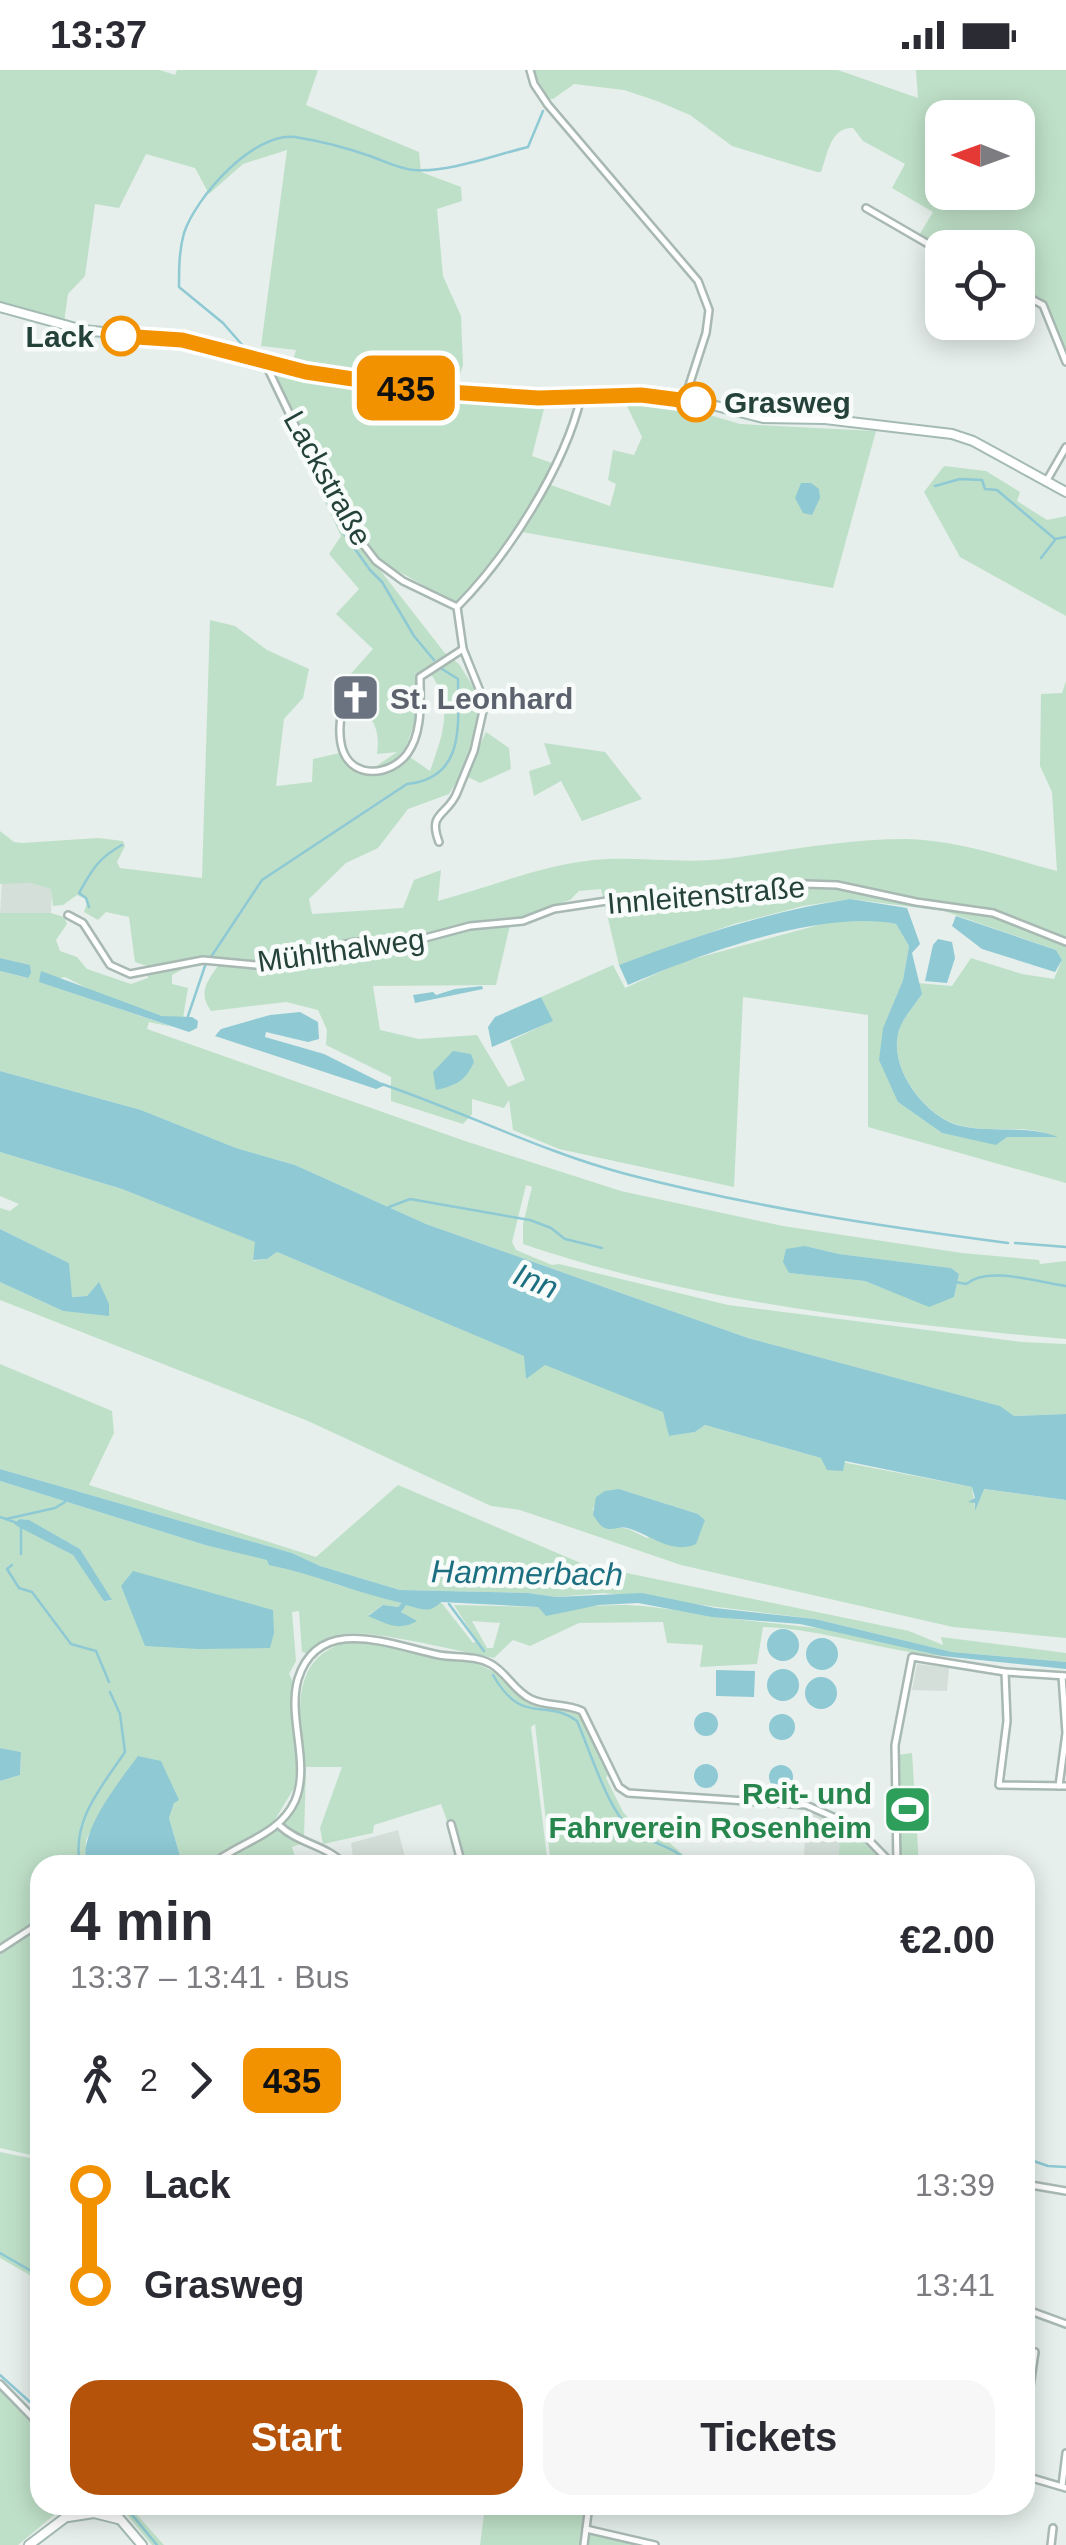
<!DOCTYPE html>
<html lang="en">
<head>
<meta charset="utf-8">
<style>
	body { margin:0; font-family:Helvetica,sans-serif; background:#f7f7f7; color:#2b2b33; height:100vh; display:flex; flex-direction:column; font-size:38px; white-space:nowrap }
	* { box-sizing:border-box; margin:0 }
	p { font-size:32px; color:#7c7c81 }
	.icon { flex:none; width:55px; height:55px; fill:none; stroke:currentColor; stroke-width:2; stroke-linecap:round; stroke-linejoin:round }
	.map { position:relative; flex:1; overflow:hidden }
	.panel { position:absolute; left:30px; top:1785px; width:1005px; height:660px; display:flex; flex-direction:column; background:#fff; border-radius:30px; box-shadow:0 5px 25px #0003 }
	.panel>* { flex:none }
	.badge { padding:0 20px; border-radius:15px; font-size:35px; line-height:65px }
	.needle { width:65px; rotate:271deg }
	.fabs { position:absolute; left:925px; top:30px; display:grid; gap:20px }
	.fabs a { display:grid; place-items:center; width:110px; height:110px; border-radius:20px; background:#fff; box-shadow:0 5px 25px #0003; font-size:50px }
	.map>.badge { position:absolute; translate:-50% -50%; box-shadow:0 0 0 5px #fff }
	.legs { display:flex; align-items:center; gap:15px; height:110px; padding:0 40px; font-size:32px }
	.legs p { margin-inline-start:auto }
	.headline { display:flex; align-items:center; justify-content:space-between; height:170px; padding:0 40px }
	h1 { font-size:55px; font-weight:700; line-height:75px }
	.action { display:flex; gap:20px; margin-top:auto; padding:20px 40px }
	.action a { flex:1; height:115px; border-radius:30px; background:#b45309; color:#fff; font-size:40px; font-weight:700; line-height:115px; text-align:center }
	.action a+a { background:#f7f7f7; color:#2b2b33 }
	ul { padding:0 40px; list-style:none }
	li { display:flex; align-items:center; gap:35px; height:100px; font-size:38px }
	li i { display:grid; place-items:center; width:15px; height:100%; margin:0 12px; background:currentColor }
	li i::after { content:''; width:25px; height:25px; margin:-12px; border:8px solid; border-radius:50%; background:#fff }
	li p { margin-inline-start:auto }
	li:first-child i { background:linear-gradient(#0000 50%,currentColor 0) }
	li:last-child i { background:linear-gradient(currentColor 50%,#0000 0) }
	.status { display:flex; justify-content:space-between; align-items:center; height:70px; padding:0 50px; background:#fff; direction:ltr }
	.status svg { height:28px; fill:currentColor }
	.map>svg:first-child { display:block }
</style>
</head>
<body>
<div class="status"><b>13:37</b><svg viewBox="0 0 49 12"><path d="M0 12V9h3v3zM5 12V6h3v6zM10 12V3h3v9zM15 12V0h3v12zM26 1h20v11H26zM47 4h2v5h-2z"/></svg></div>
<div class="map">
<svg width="1066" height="2475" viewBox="0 0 1066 2475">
	<rect width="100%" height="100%" fill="#e6efeb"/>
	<!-- built -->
	<g fill="#d4dfda">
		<path d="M2,812l28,1 22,6 -1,24h-51z"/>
		<path d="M917,1594l32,4 -2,23 -35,-1z"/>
		<path d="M806,1736l34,15v38l-36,-2z"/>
		<path d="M398,1760l9,35h-53l-3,-22z"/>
	</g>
	<!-- green -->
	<g fill="#bfe0c8" fill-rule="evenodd">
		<path d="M0,0h160l15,5 2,-5h141l-12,35 113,47 2,20 40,15 1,14 -25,8 6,67 18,40 2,49 -8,24 -98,-8 -66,-14 5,-17 -35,-4 26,-196 -44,14 -34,30 -14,-26 -49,-14 -27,54 -24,-4 -10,72 -17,18 -4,28 -64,-19z"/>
		<path d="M533,0h305l80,28 -2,-28h150v288l-23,-57 -25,-13v-40l-76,2 -24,-13 15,-25 -41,-24 13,-24 -42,-23 -10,-13c-23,-1 -25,26 -32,44h-4l-85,-26 -42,-31 -33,-14 -33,-11 -50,-6 -21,15h-6zM942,48h76v74h-76z"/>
		<path d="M276,305l161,27 108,3 -13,51 23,8c-30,50 -57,100 -100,139l-75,-42 -59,-88z"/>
		<path d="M642,332l44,6 54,16 136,7 -43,157 -311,-56 26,-48 62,22 6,-22 -8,-4 5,-30 21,5 8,-18 -16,-33z"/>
		<path d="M944,396l42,5 34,21 -3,9 30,19 19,-4v100l-106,-59 -36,-65z"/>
		<path d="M309,398l22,25 21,41 92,118 15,12 20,32 1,27 -19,51 -12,20 -41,15 -30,39 -32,15 -37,36 3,15 91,-6 11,-28 27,-10 -3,31c52,-14 101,-35 155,-41 43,-4 88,4 131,-1 61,-8 120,-20 183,-20 50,1 102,19 150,32l-5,-79 -12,-26 1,-72 21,-1 4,-12v502l-198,-56v-112l-125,-18 -9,190 -175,-38 -46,-19 -4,-30 -5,8 -32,-9v15l-9,10 -72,-23v-24l-65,-32 1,-15 -9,-20 -32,-8 -75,9c-15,-21 -1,-32 10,-50l-27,2 -22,12v9l16,4 -5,30 -21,-2 -64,-22 -33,-17 -25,5 133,45 -24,-5 -2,7 318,112 156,50 162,35 179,27 77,7 1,4 26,-3v78c-182,-16 -370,-36 -543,-95v-20l9,-37 -6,-2 -14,57 4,8 36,15 7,-1 169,41 293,37 45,2v70l-52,2 -15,-10 -251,-68 -322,-114 -131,-59 -59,-17 -95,-38 -141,-39v-100l27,7 2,-13 -29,-7v-45h51l13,4 3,7 -11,16 4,11 17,6 10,12 44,15 17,-6 -1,-12 -12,-4 -6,-45 -23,-5 -8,8 -14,-8 4,-12 -11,-5 -14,10 -10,1 -2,-17 -21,-6 -30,1v-53l14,11 8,1 76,-5 25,3 2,5 -8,16 3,6 82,10 8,-258 25,6 32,24 42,19 -6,29 -19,21 -8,67 36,-4 1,-23 27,-6 32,16 25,-17 -20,2c3,-19 -1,-39 -21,-45l2,-19 -7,1v14h-3l-1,-27 26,-29 -37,-35 23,-25 -30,-35 12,-18zM426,597c29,37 18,64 4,104l-26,-18 14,-41 -1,-37zM601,819l18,76 115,-41 69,-18 47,-7 94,12 112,39 6,10 -8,19 -32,-5 -51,-16 -19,28 -35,-3 5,11c-7,11 -22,27 -24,39 -8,35 25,80 57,91 32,11 70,-2 99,13h-48l-10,7 -54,-11 -44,-31 -15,-74 20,-48 6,-34 -13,-22 -22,-5 -41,2 -151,41 -57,26 -12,-23 -72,32 11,24 -42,20 15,39 -17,7 -31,-52 -58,4 -39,-9 -7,-44 123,-1 15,-64 59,-21 9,-9zM805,1176l34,8 112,14 8,6 -5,23 -66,-7 -23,-9 -76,-8z"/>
		<path d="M486,662l23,16 2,21 -31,14 -14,-7z"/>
		<path d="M544,673l61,9 37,47 -60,22 -21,-40 -27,15 -5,-25 22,-7z"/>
		<path d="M0,1082l122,37 134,53 -3,19 14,-2 10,-7 248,104 1,22 19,-14 119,48 5,24 26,-4 10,-7 116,33 151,29 3,21 8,-19 83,11v138l-113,-11 -272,-62 -161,-55 -29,-4 -183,-85 -308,-121v-18l63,29 46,4 -10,-32 -12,13 -16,1 -2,-34 -69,-34v-21l10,3 9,-7 -19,-8zM619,1419l79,25 7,6 -58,18c-7,-3 -16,-9 -24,-10 -18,-1 -26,1 -30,-20z"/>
		<path d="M0,1294l112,47 2,22 -25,52 227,72 82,-72 185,79 326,67 34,14 -2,-8 125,16v9l-114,-10 -137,-33 -211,-26 -48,4 -28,-4 -128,-3 -80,-24 -28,-13 -292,-84z"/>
		<path d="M0,1411l205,64 50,10 83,30 65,18 -5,4 -15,-2 -15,10 39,2 -6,-6 4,-6 36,-3 32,41 4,-2 -23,-36 84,2 8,8c82,-22 127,-2 206,6 63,7 130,12 190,35 -61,-5 -118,-27 -179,-29l-6,37 -57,3 3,-22 -36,-2 -4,-21 -84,1 -49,23 -17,-6 -19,18c-34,-6 -121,-29 -151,-24 -13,3 -25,11 -34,20l-7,-2 -3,-41 -7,1 4,49 -7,13 4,8 4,83 -3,23 -21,35 -67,40 -50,2 16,-2 8,-7 -11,-38 5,-15 -61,-13 -27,50 1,25h-47v56l-40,26v-166l20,-6 1,-23 -21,-4zM20,1449l8,1 52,29 31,52 -7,-1 -31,-45 -55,-29 -3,-3zM121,1516l136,20 16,4 -127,36zM472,1551l28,2 -7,25h-6z"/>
		<path d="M355,1570l120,23 20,9 31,29 48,10 11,10 24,51 -3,6 17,34 14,16 28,11 30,26h-144l-16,-141 -4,3 17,138h-85l-22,-61 -67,21 -1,8 -50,11 -3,-16 22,-61h-36l-2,71 -21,-14 16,-29 3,-13c3,-58 -23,-126 53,-142z"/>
		<path d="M912,1683l7,112h-20l-1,-110z"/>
		<path d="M840,1751l48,44h-84v-8l35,1z"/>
		<path d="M277,1760l26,13 -11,4 6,18h-82z"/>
		<path d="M40,1856v231l-40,-9v-196z"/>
		<path d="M0,2082l40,8v121l-40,-23z"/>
		<path d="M0,2319l40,42v74h26l-48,40h-18z"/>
		<path d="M119,2435h9l36,40h-12z"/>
		<path d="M478,2435h110l-2,21 41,10 11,9h-158l5,-38z"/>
	</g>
	<!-- water -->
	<g fill="#8ec9d4">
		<path d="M801,413h10l8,6 1,9 -8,17 -9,-2 -8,-15z"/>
		<path d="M850,829l57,9 13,36 -8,9 10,41c-7,11 -22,27 -24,40 -8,35 26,81 59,91 33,9 69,-1 101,12h-51l-11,8 -54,-12 -44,-31 -19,-42 4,-32 20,-48 6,-34 -13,-22c-75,-15 -198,31 -268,61l-9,-20c76,-29 151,-54 231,-66z"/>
		<path d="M956,846l100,34 6,10 -7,12 -73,-23 -30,-23z"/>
		<path d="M938,869l14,3 3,16 -8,25 -22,-2 8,-36z"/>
		<path d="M0,888l30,7 1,8 -3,5 -28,-7z"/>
		<path d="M41,901l121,45 30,1 6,4 -1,7 -8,4 -150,-50z"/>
		<path d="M482,916l1,3 -68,14 -2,-8 20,-3 3,3 19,-6z"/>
		<path d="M541,927l12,24 -61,26 -4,-20 7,-10z"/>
		<path d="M300,942l18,10 1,17 -11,3 -42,-10 -1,5 59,17 62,31 -10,4 -161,-53 6,-7 49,-14z"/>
		<path d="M453,981l18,3 3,8c-9,19 -17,23 -38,28l-3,-18z"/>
		<path d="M0,1001l141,39 95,38 59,17 131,59 322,114 252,68 14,10 52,-2v86l-82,-11 -9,22v-8l-7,-1 7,-4 -3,-11 -127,-26 -2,10 -16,-1 -6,-12 -116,-33 -10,7 -26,4 -6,-24 -118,-47 -19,14 -2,-23 -247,-104 -10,7 -14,1 2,-18 -133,-53 -122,-37z"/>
		<path d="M0,1159l69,34 3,34 15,-1 12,-14 10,22v12l-46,-5 -63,-29z"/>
		<path d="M805,1176l34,8 112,14 8,6 -5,23 -25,10 -64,-26 -76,-8 -6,-11 3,-13z"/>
		<path d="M0,1399l292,84 28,13 80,24 128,3 28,4 86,-4 73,15 100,11 137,33 114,10v7l-124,-13 -142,-32 -88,-7 -74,-14 -39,2 -53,11 -8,-9 -97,-5c-11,12 -21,7 -35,3l-5,7 16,9c-18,11 -32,2 -49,-5l15,-11 15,2 4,-4c-46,-10 -88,-29 -133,-38l-2,-5 -62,-15 -205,-64z"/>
		<path d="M619,1419l79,25 7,6 -9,24c-25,11 -46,-10 -69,-16 -9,-2 -16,4 -24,-1 -4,-2 -7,-8 -10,-12l3,-18 9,-6z"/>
		<path d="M20,1449l9,1 51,29 32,51 -8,1 -31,-46 -56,-29 -3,-3z"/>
		<path d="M133,1501l140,39 1,23 -4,15 -71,1 -54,-3 -24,-60z"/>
		<circle cx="783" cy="1575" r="16"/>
		<circle cx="822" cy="1584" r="16"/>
		<circle cx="783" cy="1615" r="16"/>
		<path d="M716,1600l39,1 -1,26 -38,-1z"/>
		<circle cx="821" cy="1623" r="16"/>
		<circle cx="706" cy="1654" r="12"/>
		<circle cx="782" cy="1657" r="13"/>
		<path d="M0,1678l21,4 -1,23 -20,6z"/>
		<path d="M138,1686l23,5 18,39 -5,3 -5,15 11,38c-16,16 -70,9 -93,9 -10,-32 32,-83 51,-109z"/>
		<circle cx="706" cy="1706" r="12"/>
		<circle cx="781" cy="1707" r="12"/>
	</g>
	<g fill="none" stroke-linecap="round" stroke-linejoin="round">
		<!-- stream -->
		<g stroke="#8ec9d4" stroke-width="2.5">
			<path d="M244,277l-21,-24 -44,-36c0,-19 0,-36 5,-54 12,-36 69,-101 111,-96 25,4 52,11 75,19 14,5 30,13 44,14 33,3 81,-15 114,-23l15,-36"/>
			<path d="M272,315l68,143 30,42 12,12 32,54 20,24"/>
			<path d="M935,416l25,-7 22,1 3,9 12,1 58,49 11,-2"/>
			<path d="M1041,488l14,-18"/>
			<path d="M89,837l-3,-9 -7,-5c13,-23 19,-35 43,-48"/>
			<path d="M187,949l18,-53 57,-86 145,-96c59,-6 51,-60 51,-105l-16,-10"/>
			<path d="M382,1014c82,28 161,68 244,90 126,33 253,52 382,69"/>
			<path d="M389,1137l21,-8 120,21 21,8 14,11 37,9"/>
			<path d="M1015,1173l51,4"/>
			<path d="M956,1212l10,2c23,-19 73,-1 100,2"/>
			<path d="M0,1447l17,6"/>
			<path d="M6,1449l49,-11 10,-6"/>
			<path d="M21,1484v-26"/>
			<path d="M12,1495l-5,4 12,19 13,4 39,52 25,7 13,31"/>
			<path d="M449,1534l35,47"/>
			<path d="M493,1605c30,52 50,22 84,46 13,29 33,98 60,113 20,11 38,13 55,31"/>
			<path d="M80,1795c-9,-44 22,-79 45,-113l-5,-38 -10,-22"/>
			<path d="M1025,2088l23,8 18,1"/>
			<path d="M0,2183l40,23"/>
			<path d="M0,2305l40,36"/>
			<path d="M124,2435l33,40"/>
		</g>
		<defs>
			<g id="minor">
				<path d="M530,0l4,14 14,21 150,176 11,29 -3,23 -21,65"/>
				<path d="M866,138l76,44"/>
				<path d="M1018,222l25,13 23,57"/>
				<path d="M269,294l-1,5 50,104 38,62 20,26 27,20 54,26"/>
				<path d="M1047,410l19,-33"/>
				<path d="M344,611c1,24 -9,46 -1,70 11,29 48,24 64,3 16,-22 13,-52 13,-77l43,-28"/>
				<path d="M439,772c-11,-29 6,-25 17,-47l18,-44 9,-40 -1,-15 -19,-47 -6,-42c50,-50 108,-141 124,-210"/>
				<path d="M68,845l15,8 27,42 20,9 73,-14 53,5 98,-23h56l60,-16 53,-5 31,-12 66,-10 63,4 63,-7 59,-12 32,1 79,17 77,11 73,29"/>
				<path d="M1005,1602l2,49 -8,64 67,1"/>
				<path d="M1059,1716l7,-53 -4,-57"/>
				<path d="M451,1754l11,41"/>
				<path d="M280,1756c19,18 47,19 65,39"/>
				<path d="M211,1795c28,-23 68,-29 84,-64 16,-38 -8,-83 3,-122 21,-67 95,-33 141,-24 17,3 36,0 52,9 16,9 23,27 40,35 16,8 35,4 51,12l37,76 9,6 178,12 50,22 37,38"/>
				<path d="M897,1795l-2,-120 17,-88 93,15 61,4"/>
				<path d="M0,1879l40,-26"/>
				<path d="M1025,2114l41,7"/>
				<path d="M1025,2156l5,-40"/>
				<path d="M1025,2239l41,15"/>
				<path d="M1025,2281l10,1 -10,68"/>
				<path d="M0,2314l40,41"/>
				<path d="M1025,2406l41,12"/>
				<path d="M1062,2416l4,-33"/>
				<path d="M586,2459l69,16"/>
				<path d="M584,2475l5,-40"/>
				<path d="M1051,2475l2,-17"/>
			</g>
			<g id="secondary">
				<path d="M0,237l83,23 100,10 123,32 54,10 74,9 105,6 102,-2 44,3 78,20 62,1 127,15 21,7 93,51"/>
				<path d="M91,2435h9"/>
				<path d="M108,2435l34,40"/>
				<path d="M68,2447l26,-4 24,6"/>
				<path d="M29,2475l53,-40"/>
			</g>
		</defs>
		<!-- minor casing -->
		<use href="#minor" stroke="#a8b8b2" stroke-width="10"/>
		<!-- secondary casing -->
		<use href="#secondary" stroke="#a4bbb3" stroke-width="12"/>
		<!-- minor -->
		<use href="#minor" stroke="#fff" stroke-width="5"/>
		<!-- secondary -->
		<use href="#secondary" stroke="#fff" stroke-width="8"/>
	</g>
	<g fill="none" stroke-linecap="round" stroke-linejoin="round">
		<defs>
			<path id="line-1" d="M121,266l61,4 124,32 128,19 104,7 103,-3 55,7"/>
		</defs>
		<!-- line-1 casing -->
		<use href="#line-1" stroke="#fff" stroke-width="22"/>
		<!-- line-1 -->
		<use href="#line-1" stroke="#f39200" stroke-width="15"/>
	</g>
	<!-- icons -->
	<defs>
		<symbol id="church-square" viewBox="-11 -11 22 22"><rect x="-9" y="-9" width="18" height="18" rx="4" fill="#6b7280" stroke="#f7fbf9"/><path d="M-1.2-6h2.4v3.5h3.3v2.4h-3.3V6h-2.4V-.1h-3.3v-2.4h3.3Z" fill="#fff"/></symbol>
		<symbol id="stadium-square" viewBox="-11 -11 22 22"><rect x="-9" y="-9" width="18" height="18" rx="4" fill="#2e9e5b" stroke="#f7fbf9"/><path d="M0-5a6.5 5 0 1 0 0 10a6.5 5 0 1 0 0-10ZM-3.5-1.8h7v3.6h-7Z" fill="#fff"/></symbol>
	</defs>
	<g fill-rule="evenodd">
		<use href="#church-square" x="328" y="600" width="55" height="55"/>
		<use href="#stadium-square" x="880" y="1712" width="55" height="55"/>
	</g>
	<!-- markers -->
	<g fill="#fff" stroke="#f39200" stroke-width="5">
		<circle cx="121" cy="266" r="18"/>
		<circle cx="696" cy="332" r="18"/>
	</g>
	<g text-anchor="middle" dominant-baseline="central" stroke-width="9" stroke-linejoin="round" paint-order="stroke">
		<!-- stop labels -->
		<g font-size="30" font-weight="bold" fill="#24423a" stroke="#f7fbf9" text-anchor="end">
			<text x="94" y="266">Lack</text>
			<text x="724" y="332" text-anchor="start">Grasweg</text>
		</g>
		<!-- street labels -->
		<g font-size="30" fill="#24423a" stroke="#f7fbf9">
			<text transform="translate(328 408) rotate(61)">Lackstraße</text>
			<text transform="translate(706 825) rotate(-5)">Innleitenstraße</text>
			<text transform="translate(341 880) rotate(-8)">Mühlthalweg</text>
		</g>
		<!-- worship labels -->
		<g font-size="30" font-weight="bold" fill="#5b616d" stroke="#f7fbf9" text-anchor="start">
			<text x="390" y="628">St. Leonhard</text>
		</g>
		<!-- leisure labels -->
		<g font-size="30" font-weight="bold" fill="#27864d" stroke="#f7fbf9" text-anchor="end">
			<text x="872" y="1723">Reit- und<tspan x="872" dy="34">Fahrverein Rosenheim</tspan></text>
		</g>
		<!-- water labels -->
		<g font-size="32" font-style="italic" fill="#1c6f80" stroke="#f7fbf9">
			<text transform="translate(536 1211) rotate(22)">Inn</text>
			<text transform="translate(527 1503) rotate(1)">Hammerbach</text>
		</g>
	</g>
</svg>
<div class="fabs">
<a><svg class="needle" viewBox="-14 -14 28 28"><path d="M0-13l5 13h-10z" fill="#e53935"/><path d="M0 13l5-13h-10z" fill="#7c7c81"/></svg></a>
<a><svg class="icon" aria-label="locate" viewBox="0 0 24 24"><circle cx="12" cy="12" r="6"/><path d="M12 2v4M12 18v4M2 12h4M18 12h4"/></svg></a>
</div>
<b class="badge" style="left:406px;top:318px;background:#f39200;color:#111">435</b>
<section class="panel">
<div class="headline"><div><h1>4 min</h1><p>13:37 – 13:41 · Bus</p></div><b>€2.00</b></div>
<div class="legs"><svg class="icon" aria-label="walk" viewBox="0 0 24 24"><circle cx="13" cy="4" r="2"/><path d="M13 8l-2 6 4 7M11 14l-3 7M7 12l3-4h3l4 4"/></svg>2<svg class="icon" aria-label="forward" viewBox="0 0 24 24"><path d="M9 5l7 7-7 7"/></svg><b class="badge" style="background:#f39200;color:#111">435</b></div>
<ul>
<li><i style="color:#f39200"></i><b>Lack</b><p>13:39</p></li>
<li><i style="color:#f39200"></i><b>Grasweg</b><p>13:41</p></li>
</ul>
<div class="action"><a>Start</a><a>Tickets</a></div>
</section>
</div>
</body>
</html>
